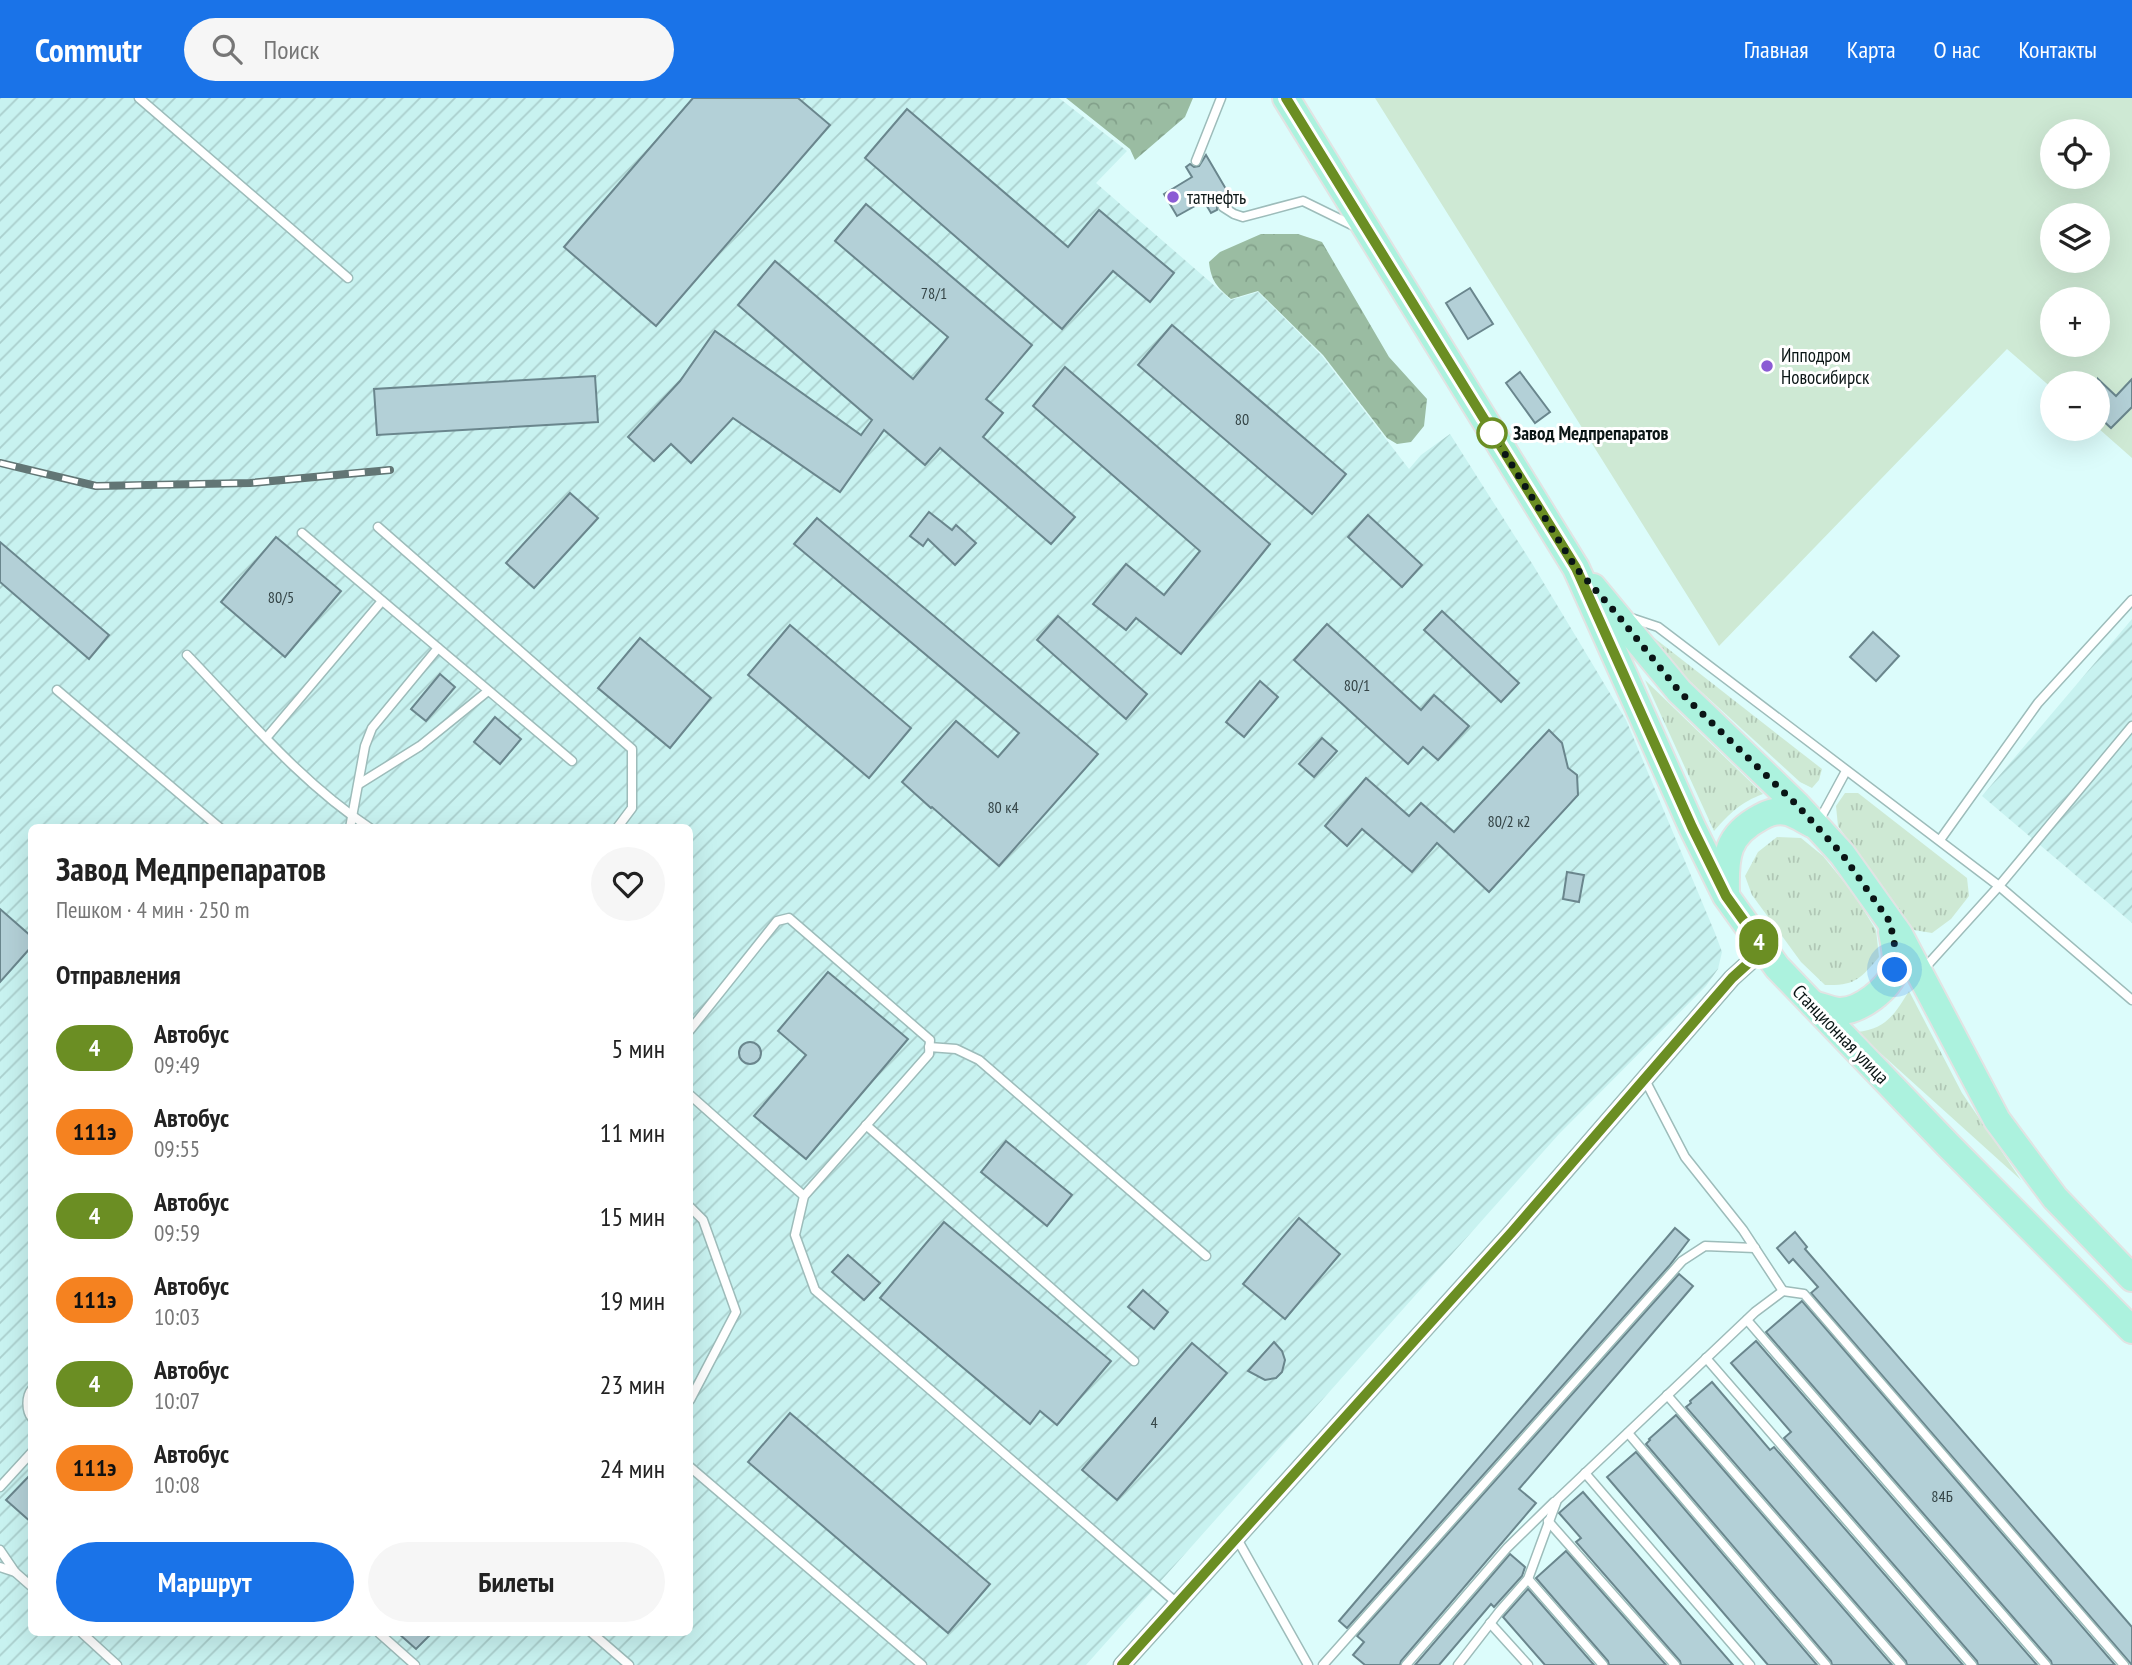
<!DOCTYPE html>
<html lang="ru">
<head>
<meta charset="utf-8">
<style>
	body { margin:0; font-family:"PT Sans Narrow",sans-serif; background:#f6f6f6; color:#222; height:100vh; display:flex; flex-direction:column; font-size:26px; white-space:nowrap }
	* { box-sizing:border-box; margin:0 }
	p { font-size:23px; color:#767676 }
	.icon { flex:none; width:38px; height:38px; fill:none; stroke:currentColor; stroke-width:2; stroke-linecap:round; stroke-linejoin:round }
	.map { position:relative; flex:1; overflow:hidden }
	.panel { position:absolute; left:28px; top:726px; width:665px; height:812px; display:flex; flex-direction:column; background:#fff; border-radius:10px; box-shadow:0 7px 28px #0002 }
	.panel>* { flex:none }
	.badge { padding:0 14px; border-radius:23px; font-size:24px; line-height:46px }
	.controls { position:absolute; left:2040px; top:21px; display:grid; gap:14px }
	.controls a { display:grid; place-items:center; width:70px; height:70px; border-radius:50%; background:#fff; box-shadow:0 7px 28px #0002; font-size:35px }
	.you { position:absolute; width:35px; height:35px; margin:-18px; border:5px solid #fff; border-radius:50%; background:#1a73e8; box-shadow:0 0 0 10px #1a73e833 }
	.map>.badge { position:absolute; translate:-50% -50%; box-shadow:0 0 0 4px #fff }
	h2 { padding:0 28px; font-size:26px; line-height:63px }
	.round { display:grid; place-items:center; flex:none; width:74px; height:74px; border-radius:37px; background:#f6f6f6 }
	.summary { display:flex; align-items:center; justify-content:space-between; height:119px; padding:0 28px }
	h1 { font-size:33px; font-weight:700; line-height:52px }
	.cta { display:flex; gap:14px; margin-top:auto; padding:14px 28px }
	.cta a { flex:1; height:80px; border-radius:42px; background:#1a73e8; color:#fff; font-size:28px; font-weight:700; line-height:80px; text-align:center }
	.cta a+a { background:#f6f6f6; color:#222 }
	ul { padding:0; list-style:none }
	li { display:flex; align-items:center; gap:21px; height:84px; padding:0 28px }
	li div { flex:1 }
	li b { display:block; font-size:26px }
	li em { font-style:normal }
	li .badge { min-width:77px; font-weight:700; text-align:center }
	header { display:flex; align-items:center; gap:42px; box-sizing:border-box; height:98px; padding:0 35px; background:#1a73e8; color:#fff }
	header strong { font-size:33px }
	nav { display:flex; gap:38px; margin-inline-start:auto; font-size:24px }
	.search { width:490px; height:63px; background:#f6f6f6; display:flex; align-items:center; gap:18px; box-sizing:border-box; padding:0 24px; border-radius:38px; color:#767676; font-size:26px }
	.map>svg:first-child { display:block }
</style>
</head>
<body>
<header>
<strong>Commutr</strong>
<div class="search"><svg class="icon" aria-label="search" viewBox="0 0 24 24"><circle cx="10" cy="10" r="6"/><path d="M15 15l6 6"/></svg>Поиск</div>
<nav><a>Главная</a><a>Карта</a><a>О нас</a><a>Контакты</a></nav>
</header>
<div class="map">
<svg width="2132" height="1567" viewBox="0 0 2132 1567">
	<defs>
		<pattern id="industrial-furrows" width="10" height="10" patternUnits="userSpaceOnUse" patternTransform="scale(1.75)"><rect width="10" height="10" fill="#c8f2f0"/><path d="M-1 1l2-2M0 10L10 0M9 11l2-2" fill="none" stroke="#aacfcd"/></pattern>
		<pattern id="grass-tufts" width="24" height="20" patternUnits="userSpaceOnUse" patternTransform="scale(1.75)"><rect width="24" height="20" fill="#cee9d4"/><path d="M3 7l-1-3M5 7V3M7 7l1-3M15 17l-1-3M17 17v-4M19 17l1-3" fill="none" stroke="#b0c7b5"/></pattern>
		<pattern id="forest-crowns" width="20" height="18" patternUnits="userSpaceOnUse" patternTransform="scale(1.75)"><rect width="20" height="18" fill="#9abca2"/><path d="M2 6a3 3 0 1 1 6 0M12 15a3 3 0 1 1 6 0" fill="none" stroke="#83a18b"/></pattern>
	</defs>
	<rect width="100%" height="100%" fill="#dcfcfb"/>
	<!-- industrial -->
	<g fill="url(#industrial-furrows)" fill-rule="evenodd">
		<path d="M0,0h1059l68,53 -31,32 135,117 27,-8 64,64 87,113 12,-14 29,-21 83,131 93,155 89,213 7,19 -4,17 -12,17 -147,148 -473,531h-1086zM32,730h658v805h-658z"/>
		<path d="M2132,521v304l-150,-127z"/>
	</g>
	<!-- grass -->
	<g fill="url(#grass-tufts)">
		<path d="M1653,539l169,132 -3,11 -7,8 -12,-6 -129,-118z"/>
		<path d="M1645,582l118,114c-22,8 -33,19 -49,37z"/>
		<path d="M1845,695h13l109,85 2,18 -18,23 -19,14 -18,-3 -76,-104 -2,-20z"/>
		<path d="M1777,739l24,1 22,18 30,37 23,37 3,27c-19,22 -24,29 -54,28l-24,-23 -49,-67 -7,-19 13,-24z"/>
		<path d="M1909,893l53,102 59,87 -164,-148c29,-3 38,-18 52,-41z"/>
	</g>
	<!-- forest -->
	<g fill="url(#forest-crowns)">
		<path d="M1066,0h127l-8,19 -50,43 -5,-11z"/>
		<path d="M1261,136h37l24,8 67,115 38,42 -3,27 -13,16 -14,2 -10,-6 -64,-83 -65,-64 -27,8c-14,-12 -20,-18 -22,-37l11,-10z"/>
	</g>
	<!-- garden -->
	<path fill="#cee9d4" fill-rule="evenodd" d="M1375,0h757v360l-34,-30v-45h-45v6l-46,-40 -288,297zM2053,33h45v46h-45zM2053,117h45v46h-45zM2053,201h45v46h-45z"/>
	<!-- building -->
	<g fill="#b3d0d7" stroke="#6a868d" stroke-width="2">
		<path d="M693,0h105l32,27 -174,201 -92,-79z"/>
		<path d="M907,11l161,138 31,-37 75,63 -24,29 -37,-31 -51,58 -197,-171z"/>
		<path d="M1206,57l27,46 -4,2 -5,-2 -5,1 -2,4v4l-6,3 -7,-12 -27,15 -13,-22 28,-17 -6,-10 4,-3 4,3 5,-1z"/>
		<path d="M866,106l166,141 -46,54 17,14 -20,24 92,80 -24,27 -111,-96 -15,17 -41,-35 -44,62 -107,-74 -42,45 -20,-19 -17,17 -26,-24 52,-56 35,-50 146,104 11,-15 -134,-115 37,-44 138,118 35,-42 -113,-96z"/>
		<path d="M1470,190l23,36 -25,15 -22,-36z"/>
		<path d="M1172,227l174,149 -34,40 -174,-149z"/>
		<path d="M1065,269l205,177 -89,110 -45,-36 -10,12 -33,-26 33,-40 38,31 36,-44 -167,-145z"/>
		<path d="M1520,274l30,40 -15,11 -29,-40z"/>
		<path d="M595,278l3,46 -221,13 -3,-46z"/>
		<path d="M2098,281l18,17 16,-17v28l-21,21 -13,-12z"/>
		<path d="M570,395l28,25 -64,70 -28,-25z"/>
		<path d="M929,414l23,18 4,-5 20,18 -21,22 -27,-26 -5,7 -13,-10z"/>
		<path d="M1368,417l54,50 -20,22 -54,-50z"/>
		<path d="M817,420l281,236 -99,112 -67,-59 -1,1 -29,-26 54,-61 42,36 21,-24 -225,-189z"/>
		<path d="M276,439l65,54 -56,66 -64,-55z"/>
		<path d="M0,444l109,93 -20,24 -89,-77z"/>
		<path d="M1442,513l77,72 -18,19 -77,-72z"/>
		<path d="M1058,518l89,78 -21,25 -89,-79z"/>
		<path d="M1327,526l94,86 13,-15 35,31 -31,34 -15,-13 -15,17 -114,-104z"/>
		<path d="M790,527l121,103 -42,50 -121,-103z"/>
		<path d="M1873,534l26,24 -23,25 -26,-24z"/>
		<path d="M640,540l71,60 -41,50 -72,-60z"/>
		<path d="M440,576l15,13 -29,34 -15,-12z"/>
		<path d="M1260,583l18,16 -34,40 -18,-15z"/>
		<path d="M495,619l26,22 -21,25 -26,-22z"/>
		<path d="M1549,632l13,13 6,25 9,7 1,20 -89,97 -52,-49 -25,29 -50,-43 -15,17 -22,-20 41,-48 43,38 12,-13 33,29z"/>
		<path d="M1322,640l15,13 -23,26 -15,-13z"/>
		<path d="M1567,774l17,3 -5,27 -16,-3z"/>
		<path d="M0,811l32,28v9l-32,36z"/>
		<path d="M828,874l80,67 -102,120 -52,-43 52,-61 -28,-24z"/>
		<circle cx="750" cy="955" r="11"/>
		<path d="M1006,1043l66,54 -25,31 -66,-54z"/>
		<path d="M1299,1120l41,36 -55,65 -42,-35z"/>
		<path d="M944,1124l167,139 -54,64 -17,-14 -10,13 -150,-126z"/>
		<path d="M1675,1130l14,12 -20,26 -322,362 -8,-7z"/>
		<path d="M1795,1134l12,15 -2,2 327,378v38l-321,-372 7,-6 -25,-28 -4,4 -12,-15z"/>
		<path d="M848,1157l32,28 -16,17 -32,-28z"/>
		<path d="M1679,1176l14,12 -174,203 17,14 -135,158 -1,4h-35l-12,-10 11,-13 -7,-6z"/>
		<path d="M1143,1192l25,22 -14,17 -26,-22z"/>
		<path d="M1802,1203l313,364h-63l-1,-4 -285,-329z"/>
		<path d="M1756,1243l281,324h-59l-1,-4 -193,-223 7,-6 -60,-69z"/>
		<path d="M1274,1244l8,9 3,9 -3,12 -6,6 -11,2 -17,-9z"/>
		<path d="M1192,1245l35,30 -110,127 -35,-30z"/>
		<path d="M1712,1284l58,68 4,-3 189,218h-56l-1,-4 -220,-254 5,-4 -1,-2z"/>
		<path d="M790,1315l200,171 -42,49 -200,-171z"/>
		<path d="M1676,1317l216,250h-60l-1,-4 -185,-217 4,-4 -1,-1z"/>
		<path d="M1636,1354l181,213h-49l-161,-188z"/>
		<path d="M32,1375v50l-26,-23z"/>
		<path d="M1583,1394l150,173h-52l-1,-4 -104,-119 5,-4 -22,-25z"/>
		<path d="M1566,1453l100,114h-57l-1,-4 -72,-83z"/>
		<path d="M1510,1456l15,13 -3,9 -28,31 -3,-3 -52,61h-24z"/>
		<path d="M1528,1491l66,76h-49l-42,-48z"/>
		<path d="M398,1535h34l-16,16z"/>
	</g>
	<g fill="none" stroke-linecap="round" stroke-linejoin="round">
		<defs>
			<g id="lane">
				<path d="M139,0l209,180"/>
				<path d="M1196,63l25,-63"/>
				<path d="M1223,109l11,7 9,3 60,-16 53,26"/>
				<path d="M378,429l254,222v59l-15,20"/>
				<path d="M302,435l270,228"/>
				<path d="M1628,519l30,10 341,259 133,114"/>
				<path d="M187,557c58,60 113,127 183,173"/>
				<path d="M57,592l163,138"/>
				<path d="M267,639l115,-136"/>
				<path d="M359,686l61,-38 68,-55"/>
				<path d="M1819,723l27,-50"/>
				<path d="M350,730l15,-82 7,-18 66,-80"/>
				<path d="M1940,742l98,-137 94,-103"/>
				<path d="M1922,873l77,-85 133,-160"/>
				<path d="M690,932l87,-109 12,-3 141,122 -1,14 -125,142 -9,39 20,55 363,314"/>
				<path d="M929,949l27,2 23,11 227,196"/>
				<path d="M1644,980l41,79 58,73 40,61"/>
				<path d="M690,997l114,101"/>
				<path d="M866,1027l268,236"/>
				<path d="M690,1109l13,13 33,92 -46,88"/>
				<path d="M1747,1222l299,345"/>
				<path d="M1706,1260l266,307"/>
				<path d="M32,1291c-6,7 -6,22 0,29"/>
				<path d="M1667,1297l234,270"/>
				<path d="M1628,1335l198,232"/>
				<path d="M690,1369l232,198"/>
				<path d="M1585,1375l165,192"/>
				<path d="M0,1389l32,-35"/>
				<path d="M1548,1423l127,144"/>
				<path d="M1236,1439l72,128"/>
				<path d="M0,1452l15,22 17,15"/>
				<path d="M0,1469l15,5"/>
				<path d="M1528,1481l75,86"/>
				<path d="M1490,1525l38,42"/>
				<path d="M82,1535l35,32"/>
				<path d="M379,1535l36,32"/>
				<path d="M592,1535l37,32"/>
				<path d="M1323,1567l359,-404 23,-15 50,2"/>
				<path d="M1406,1567l101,-117 47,-46"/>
				<path d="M1458,1567l41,-53 29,-33 29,-79 198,-188 28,-21 21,3 320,371"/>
			</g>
			<path id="street" d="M1122,1567l390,-433 220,-254 32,-29"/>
			<g id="primary">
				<path d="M1286,0l290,470 116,259 34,69 51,71 172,179 183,184"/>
				<path d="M1593,489l86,104 117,113 46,50 57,80 98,186 58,78 77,80"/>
				<path d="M1726,793c-1,-36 1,-56 35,-74 7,-4 17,-7 26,-5 8,2 17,8 25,12"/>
				<path d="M1813,906c8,2 19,7 27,7 20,0 49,-22 55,-41 3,-12 -1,-26 -3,-38"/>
			</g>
		</defs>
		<!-- lane casing -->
		<use href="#lane" stroke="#9dbcba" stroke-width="11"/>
		<!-- street casing -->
		<use href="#street" stroke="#9dbcba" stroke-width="19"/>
		<!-- primary casing -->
		<use href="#primary" stroke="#e2e3e3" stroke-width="30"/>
		<!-- lane -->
		<use href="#lane" stroke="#fff" stroke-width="8"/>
		<!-- street -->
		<use href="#street" stroke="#fff" stroke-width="16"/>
		<!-- primary -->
		<use href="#primary" stroke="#acf2de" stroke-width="26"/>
		<defs>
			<path id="rail" d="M0,365l96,23 154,-3 140,-13"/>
		</defs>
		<!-- rail casing -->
		<use href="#rail" stroke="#627675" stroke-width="8"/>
		<!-- rail -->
		<use href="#rail" stroke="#fff" stroke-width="5" stroke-dasharray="16" stroke-linecap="butt"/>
	</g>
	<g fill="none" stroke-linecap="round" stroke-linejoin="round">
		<defs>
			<path id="line" d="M1122,1567l390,-433 220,-254 32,-29 -38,-53 -34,-69 -116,-259 -290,-470"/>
		</defs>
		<!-- line casing -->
		<use href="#line" stroke="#fff" stroke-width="16"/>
		<!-- line -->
		<use href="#line" stroke="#6b8e23" stroke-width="10"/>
		<!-- walk -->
		<path stroke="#0a1515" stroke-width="7" stroke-dasharray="0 12.6" d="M1492,335l84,135 40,45 63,78 117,113 46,50 48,68 6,30 -1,18"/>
	</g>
	<!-- markers -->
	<g fill="#8b5bd4" stroke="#fff" stroke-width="2.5">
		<circle cx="1173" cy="99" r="7"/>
		<circle cx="1767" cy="268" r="7"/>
	</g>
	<circle fill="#fff" stroke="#6b8e23" stroke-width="3.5" cx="1492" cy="335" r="14"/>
	<g text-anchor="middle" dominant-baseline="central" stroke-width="6" stroke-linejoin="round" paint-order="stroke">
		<!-- number labels -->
		<g font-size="16" fill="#344446">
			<text x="934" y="195">78/1</text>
			<text x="1242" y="321">80</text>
			<text x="281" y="499">80/5</text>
			<text x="1357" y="587">80/1</text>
			<text x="1003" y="709">80 к4</text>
			<text x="1509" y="723">80/2 к2</text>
			<text x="1154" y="1324">4</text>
			<text x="1942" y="1398">84Б</text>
		</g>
		<!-- poi labels -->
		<g font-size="19" fill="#0a1515" stroke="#fff" text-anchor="start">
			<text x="1187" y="99">татнефть</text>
			<text x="1781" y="257">Ипподром<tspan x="1781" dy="22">Новосибирск</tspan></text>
		</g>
		<!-- stop labels -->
		<g font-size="19" font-weight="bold" fill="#0a1515" stroke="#fff" text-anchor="start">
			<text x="1513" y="335">Завод Медпрепаратов</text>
		</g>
		<!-- street labels -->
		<g font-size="19" fill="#0a1515" stroke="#fff">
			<text transform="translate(1841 936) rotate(46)">Станционная улица</text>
		</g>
	</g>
</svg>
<div class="controls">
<a><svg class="icon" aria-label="locate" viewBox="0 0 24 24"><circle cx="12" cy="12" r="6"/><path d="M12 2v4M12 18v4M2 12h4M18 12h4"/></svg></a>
<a><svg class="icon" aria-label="layers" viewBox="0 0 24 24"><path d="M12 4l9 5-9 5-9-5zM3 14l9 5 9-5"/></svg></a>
<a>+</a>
<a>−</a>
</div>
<div class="you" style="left:1895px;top:872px"></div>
<b class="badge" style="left:1759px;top:844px;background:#6b8e23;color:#fff">4</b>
<section class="panel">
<div class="summary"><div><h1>Завод Медпрепаратов</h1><p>Пешком · 4 мин · 250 m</p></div><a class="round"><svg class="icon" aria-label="heart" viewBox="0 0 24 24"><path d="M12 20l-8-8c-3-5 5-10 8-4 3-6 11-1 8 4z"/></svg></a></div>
<h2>Отправления</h2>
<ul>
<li><span class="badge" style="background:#6b8e23;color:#fff">4</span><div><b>Автобус</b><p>09:49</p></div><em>5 мин</em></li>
<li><span class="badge" style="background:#f58220;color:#111">111э</span><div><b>Автобус</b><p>09:55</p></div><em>11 мин</em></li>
<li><span class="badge" style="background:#6b8e23;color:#fff">4</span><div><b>Автобус</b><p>09:59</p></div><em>15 мин</em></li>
<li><span class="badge" style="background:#f58220;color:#111">111э</span><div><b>Автобус</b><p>10:03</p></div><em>19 мин</em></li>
<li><span class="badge" style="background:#6b8e23;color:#fff">4</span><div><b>Автобус</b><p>10:07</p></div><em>23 мин</em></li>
<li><span class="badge" style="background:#f58220;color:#111">111э</span><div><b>Автобус</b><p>10:08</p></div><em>24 мин</em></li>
</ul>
<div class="cta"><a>Маршрут</a><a>Билеты</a></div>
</section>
</div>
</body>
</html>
